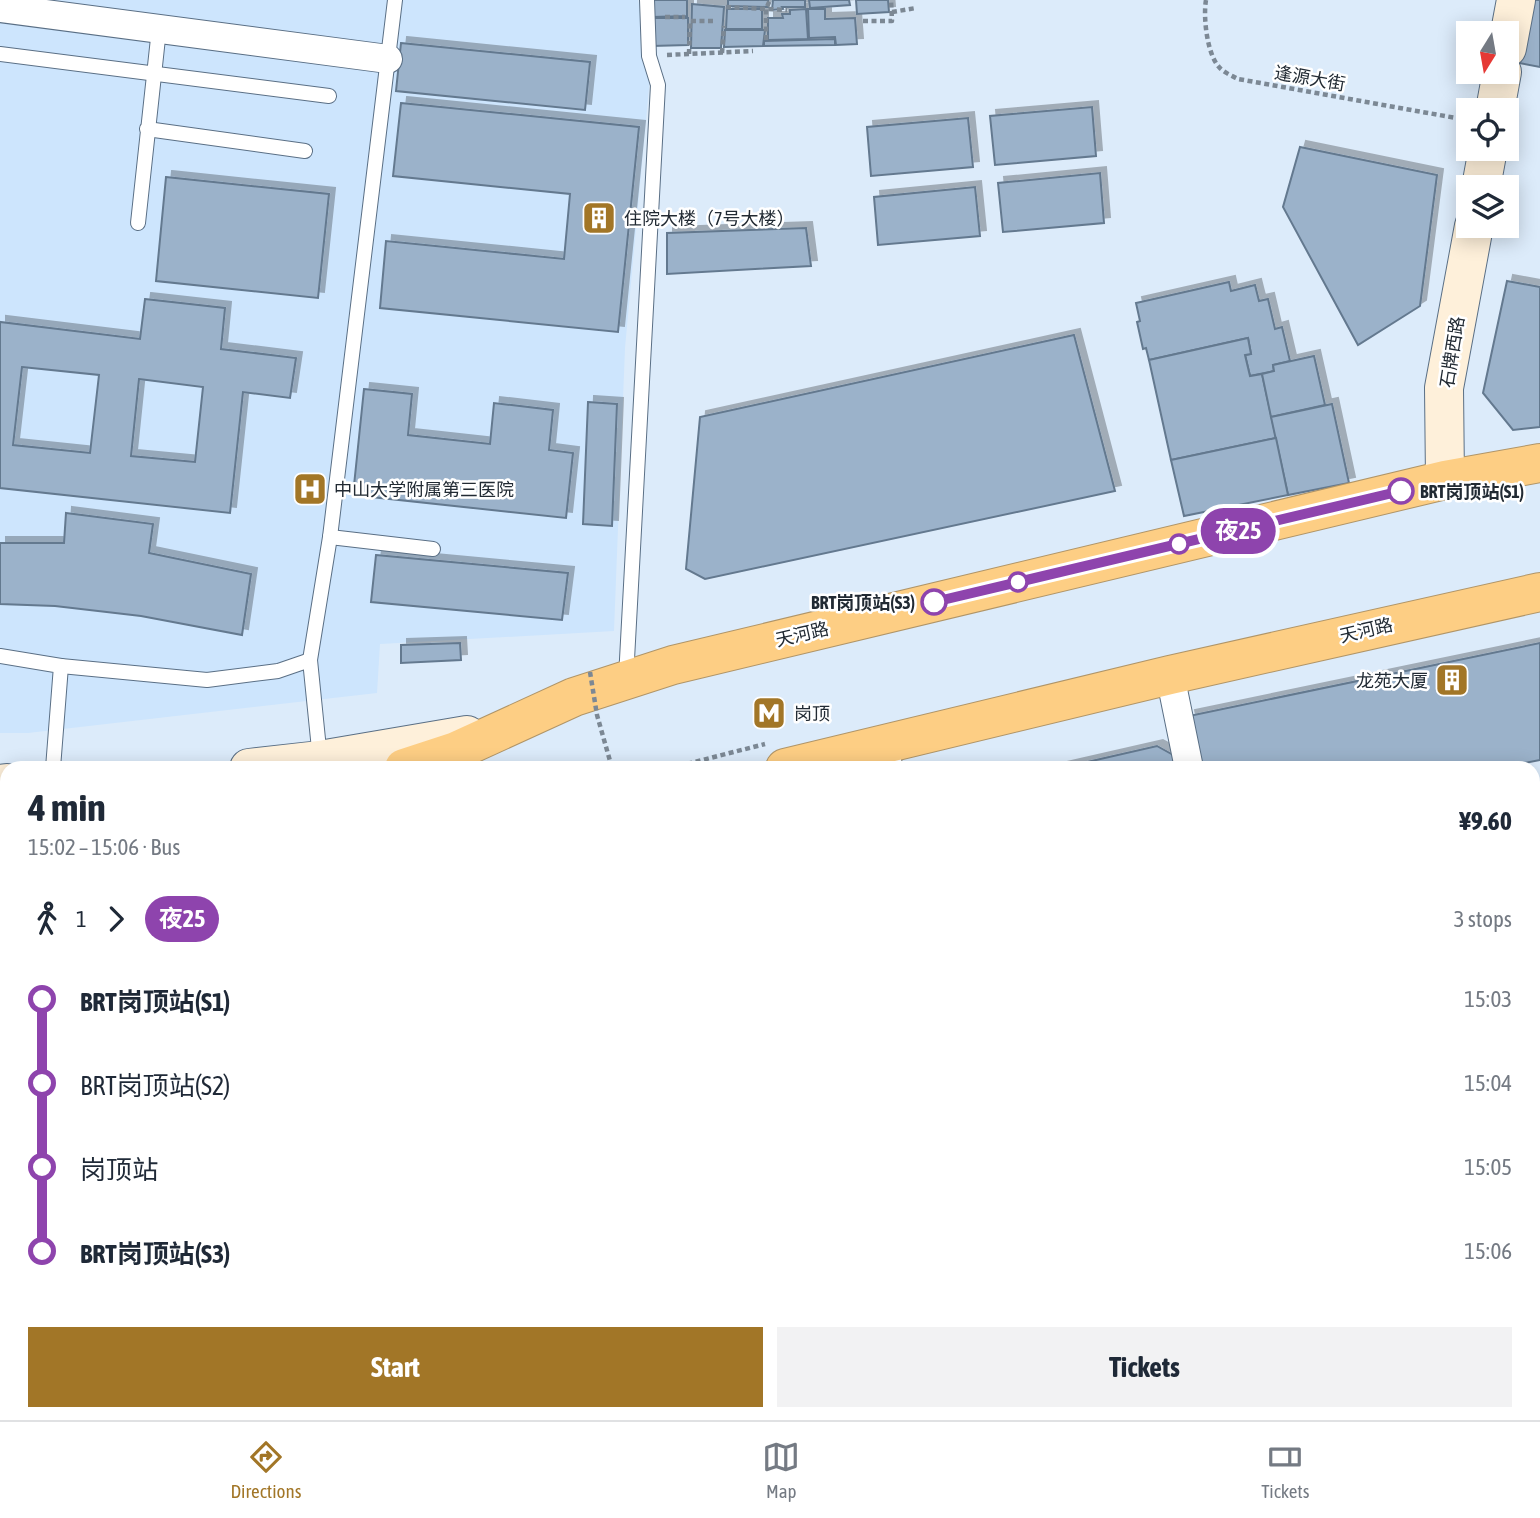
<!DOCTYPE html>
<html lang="en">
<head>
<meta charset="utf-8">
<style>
	body { margin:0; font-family:"Asap Condensed","Noto Sans SC",sans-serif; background:#f2f2f3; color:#1f2937; height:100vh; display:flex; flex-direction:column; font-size:26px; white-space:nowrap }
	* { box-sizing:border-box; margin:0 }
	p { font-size:23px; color:#747a83 }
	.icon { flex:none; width:38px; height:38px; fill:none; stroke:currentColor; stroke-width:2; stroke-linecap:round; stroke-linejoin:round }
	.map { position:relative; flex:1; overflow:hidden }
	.sheet { position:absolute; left:0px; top:761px; width:1540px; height:660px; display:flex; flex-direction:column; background:#fff; border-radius:21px 21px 0 0; box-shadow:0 4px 18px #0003 }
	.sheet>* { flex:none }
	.badge { padding:0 14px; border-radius:23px; font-size:24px; line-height:46px }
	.needle { width:46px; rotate:191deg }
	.fabs { position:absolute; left:1456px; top:21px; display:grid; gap:14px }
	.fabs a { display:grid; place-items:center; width:63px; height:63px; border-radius:0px; background:#fff; box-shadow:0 4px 18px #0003; font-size:35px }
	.map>.badge { position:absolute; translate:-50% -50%; box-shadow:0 0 0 4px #fff }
	.legs { display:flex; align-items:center; gap:10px; height:77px; padding:0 28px; font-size:23px }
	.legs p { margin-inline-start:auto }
	.overview { display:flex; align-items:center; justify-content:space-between; height:119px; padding:0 28px }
	h1 { font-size:38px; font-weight:700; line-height:52px }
	.action { display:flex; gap:14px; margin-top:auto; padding:14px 28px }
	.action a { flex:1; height:80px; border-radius:0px; background:#a27627; color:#fff; font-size:28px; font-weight:700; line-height:80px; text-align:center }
	.action a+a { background:#f2f2f3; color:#1f2937 }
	ul { padding:0 28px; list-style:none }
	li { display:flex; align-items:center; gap:24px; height:84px; font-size:26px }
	li i { display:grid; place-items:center; width:10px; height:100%; margin:0 9px; background:currentColor }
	li i::after { content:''; width:18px; height:18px; margin:-9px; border:5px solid; border-radius:50%; background:#fff }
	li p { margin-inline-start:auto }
	li:first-child i { background:linear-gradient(#0000 50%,currentColor 0) }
	li:last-child i { background:linear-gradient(currentColor 50%,#0000 0) }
	.tab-bar { display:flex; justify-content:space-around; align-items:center; height:98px; border-top:2px solid #e0e1e3; background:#fff; font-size:19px; color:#747a83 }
	.tab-bar a { display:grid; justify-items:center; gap:4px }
	.tab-bar .on { color:#a27627 }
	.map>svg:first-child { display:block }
</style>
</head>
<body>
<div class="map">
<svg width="1540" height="1420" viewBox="0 0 1540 1420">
	<defs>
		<filter id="shadow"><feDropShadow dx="6" dy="-6" stdDeviation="0" flood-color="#0004"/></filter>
	</defs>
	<rect width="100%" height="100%" fill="#dcebfa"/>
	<!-- built -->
	<g fill="#cde5fd">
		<path d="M0,0h638l13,66 -26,282 -11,283 -234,13 -3,49 -349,40h-28z"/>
		<path d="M861,1414h286l11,6h-287z"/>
	</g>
	<!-- building -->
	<g fill="#9bb2ca" stroke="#64798f" stroke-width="2" fill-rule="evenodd" filter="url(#shadow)">
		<path d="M652,0h35v16l-35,1z"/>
		<path d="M728,0h40v7l-40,-1z"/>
		<path d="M773,0h32v7h-23l1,2 -11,1z"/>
		<path d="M809,0h40l1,5 -40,3z"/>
		<path d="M856,0h32l1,12 -32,2z"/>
		<path d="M1531,0h9v67l-21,-4z"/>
		<path d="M692,4l32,3 -3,41h-30z"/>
		<path d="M727,9h35v20h-36z"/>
		<path d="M806,9l2,30 -40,1v-22h15l-1,-4h8v-4z"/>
		<path d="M808,9h17v10l30,-1 2,26 -21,1 -1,-8 -26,1z"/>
		<path d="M652,18h36v27l-36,1z"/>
		<path d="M725,30h40l-2,16 -39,1z"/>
		<path d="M835,39v6l-71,1v-5z"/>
		<path d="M401,43l189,19 -5,48 -189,-19z"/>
		<path d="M401,103l238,24 -21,205 -238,-24 6,-67 178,18 6,-65 -177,-18z"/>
		<path d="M1092,107l4,49 -101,9 -5,-49z"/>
		<path d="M968,118l5,49 -102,9 -4,-49z"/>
		<path d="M1300,147l137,28 -17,131 -62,39 -75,-138z"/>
		<path d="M1100,173l4,50 -101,9 -5,-49z"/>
		<path d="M166,177l163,17 -11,104 -162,-17z"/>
		<path d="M975,187l5,49 -102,9 -4,-48z"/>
		<path d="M806,228l5,38 -144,8v-41z"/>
		<path d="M1507,281l33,6v140l-27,3 -30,-37z"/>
		<path d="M1229,282l2,9 24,-6 4,16 9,-2 7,30 7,-2 8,34 -17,4 1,6 -24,5 -5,-21 6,-1 -3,-16 -99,22 -3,-12 -3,1 -6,-27 3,-1 -4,-18z"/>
		<path d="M145,299l80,9 -4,41 75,9 -6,40 -47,-6 -13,121 -230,-25v-166l140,17zM22,367l77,8 -9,78 -77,-8zM139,379l64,8 -8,75 -64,-6z"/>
		<path d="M1074,335l41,156 -410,88 -19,-10 14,-152z"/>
		<path d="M1248,338l3,16 -6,1 5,21 12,-2 14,64 -105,22 -22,-100z"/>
		<path d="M1314,356l11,49 -54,12 -9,-43 12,-3 -1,-6z"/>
		<path d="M364,389l48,5 -4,41 82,9 4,-41 59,7 -4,40 24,3 -7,65 -213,-23z"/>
		<path d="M588,402l29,2 -5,122 -29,-2z"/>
		<path d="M1332,404l17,79 -61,12 -17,-78z"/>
		<path d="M1276,438l12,57 -104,21 -13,-56z"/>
		<path d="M66,513l87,11 -4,29 102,21 -9,61 -101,-19 -86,-10 -55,-2v-61h64z"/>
		<path d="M376,555l192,18 -6,47 -191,-18z"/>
		<path d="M460,643l1,17 -60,3v-18z"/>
		<path d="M1540,643v117l-41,8h-299l-11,-52z"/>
		<path d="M1157,746l18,10 1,12h-115z"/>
		<path d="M1540,1388v32h-42l-1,-6h36v-25z"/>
		<path d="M417,1414h77l-4,6h-76z"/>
		<path d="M768,1414h46l-1,6h-46z"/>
	</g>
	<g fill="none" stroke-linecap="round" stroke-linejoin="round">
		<defs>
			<g id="lane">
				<path d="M0,54l329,42"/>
				<path d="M147,129l158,22"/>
				<path d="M138,223l21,-194"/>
				<path d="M330,537l103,12"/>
				<path d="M0,656l61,10 -8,102"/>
				<path d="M61,666l146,14 71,-9 32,-11"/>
				<path d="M626,678l32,-593 -9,-29 -2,-56"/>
				<path d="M890,745l6,23"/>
				<path d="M320,759l-10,-99 20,-123 65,-537"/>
				<path d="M1533,872l7,-1"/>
				<path d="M0,1145l7,-1"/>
				<path d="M1533,1193l7,-1"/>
			</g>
			<g id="street">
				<path d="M0,8l388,51"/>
				<path d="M1170,675l19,93"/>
				<path d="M1533,1342h7"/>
				<path d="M1238,1414v6"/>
				<path d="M630,1420l1,-6"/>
			</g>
			<g id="secondary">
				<path d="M1507,48l9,-48"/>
				<path d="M1495,110l7,-38"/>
				<path d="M1481,187l7,-38"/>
				<path d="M1445,480l-1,-92 30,-162"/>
				<path d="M249,768l71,-8 147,-25"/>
				<path d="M0,784l7,-1"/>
				<path d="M0,873l7,-1"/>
				<path d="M0,1295l7,-31"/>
			</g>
			<g id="highway">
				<path d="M404,768l52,-17 118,-54 99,-32 772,-185 95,-17"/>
				<path d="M785,768l385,-93 370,-83"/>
				<path d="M0,816l7,-1"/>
			</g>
		</defs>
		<!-- lane casing -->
		<use href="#lane" stroke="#5a6f85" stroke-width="16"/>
		<!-- street casing -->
		<use href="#street" stroke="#5a6f85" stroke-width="30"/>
		<!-- secondary casing -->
		<use href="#secondary" stroke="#5a6f85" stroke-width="40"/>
		<!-- highway casing -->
		<use href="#highway" stroke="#b09568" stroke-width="40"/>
		<!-- path -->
		<g stroke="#7c8894" stroke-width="4.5" stroke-dasharray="5 3.5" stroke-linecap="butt">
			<path d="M1206,0c-3,17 1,54 13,67 4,5 13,9 19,12l229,41"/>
			<path d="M726,7l61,3"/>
			<path d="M892,12l24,-4"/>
			<path d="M665,17h20"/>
			<path d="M863,21h29l-1,-21"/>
			<path d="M766,40v-31l4,-9"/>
			<path d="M722,53l2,-27"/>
			<path d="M689,54l1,-33h23"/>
			<path d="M667,55l86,-4"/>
			<path d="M671,768l94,-24"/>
		</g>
		<!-- lane -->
		<use href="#lane" stroke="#fff" stroke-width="14"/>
		<!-- street -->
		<use href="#street" stroke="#fff" stroke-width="28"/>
		<!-- secondary -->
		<use href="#secondary" stroke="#fef0da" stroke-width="38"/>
		<!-- highway -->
		<use href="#highway" stroke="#fdce84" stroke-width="38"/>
		<!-- path-bridge -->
		<path stroke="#7c8894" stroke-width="4.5" stroke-dasharray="5 3.5" stroke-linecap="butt" d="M590,672l7,43 15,53"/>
	</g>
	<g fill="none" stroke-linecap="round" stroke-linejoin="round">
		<defs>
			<path id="line-1" d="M934,602l467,-111"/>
		</defs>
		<!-- line-1 casing -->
		<use href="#line-1" stroke="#fff" stroke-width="16"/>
		<!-- line-1 -->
		<use href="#line-1" stroke="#8e44ad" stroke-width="10"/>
	</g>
	<!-- icons -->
	<defs>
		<symbol id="building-square" viewBox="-11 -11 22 22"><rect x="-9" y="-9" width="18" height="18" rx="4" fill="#a27627" stroke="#fff"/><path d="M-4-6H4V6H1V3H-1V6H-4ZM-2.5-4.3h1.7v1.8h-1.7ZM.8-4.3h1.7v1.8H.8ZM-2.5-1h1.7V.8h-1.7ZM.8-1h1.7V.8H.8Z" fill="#fff"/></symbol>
		<symbol id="hospital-square" viewBox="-11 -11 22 22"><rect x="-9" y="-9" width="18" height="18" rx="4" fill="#a27627" stroke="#fff"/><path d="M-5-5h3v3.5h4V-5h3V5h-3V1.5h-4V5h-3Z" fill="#fff"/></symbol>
		<symbol id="metro-square" viewBox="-11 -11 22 22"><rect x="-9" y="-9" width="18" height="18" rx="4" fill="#a27627" stroke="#fff"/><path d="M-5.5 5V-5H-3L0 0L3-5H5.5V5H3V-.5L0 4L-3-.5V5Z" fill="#fff"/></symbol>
	</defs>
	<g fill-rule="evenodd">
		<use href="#building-square" x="580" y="199" width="38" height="38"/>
		<use href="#hospital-square" x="291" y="470" width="38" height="38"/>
		<use href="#building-square" x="1433" y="661" width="38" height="38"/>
		<use href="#metro-square" x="750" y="694" width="38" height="38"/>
	</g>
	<!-- markers -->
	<g fill="#fff" stroke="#8e44ad" stroke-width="3.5">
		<circle cx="1401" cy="491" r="12"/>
		<circle cx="1179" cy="544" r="9"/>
		<circle cx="1018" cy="582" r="9"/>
		<circle cx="934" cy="602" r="12"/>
	</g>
	<g text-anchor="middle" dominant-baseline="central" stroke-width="5" stroke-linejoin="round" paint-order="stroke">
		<!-- street labels -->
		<g font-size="18" fill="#212a33" stroke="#fff">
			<text transform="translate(1310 78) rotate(10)">逢源大街</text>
			<text transform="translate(1452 352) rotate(-81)">石牌西路</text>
			<text transform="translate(1366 630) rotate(-13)">天河路</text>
			<text transform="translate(802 634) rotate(-13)">天河路</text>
		</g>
		<!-- poi labels -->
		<g font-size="18" fill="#212a33" stroke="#fff" text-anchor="start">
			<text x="624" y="218">住院大楼（7号大楼）</text>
			<text x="334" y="489">中山大学附属第三医院</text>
			<text x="1428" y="680" text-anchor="end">龙苑大厦</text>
			<text x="794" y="713">岗顶</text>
		</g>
		<!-- stop labels -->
		<g font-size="18" font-weight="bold" fill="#212a33" stroke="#fff" text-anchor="start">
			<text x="1420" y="491">BRT岗顶站(S1)</text>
			<text x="915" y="602" text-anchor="end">BRT岗顶站(S3)</text>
		</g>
	</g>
</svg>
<div class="fabs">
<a><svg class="needle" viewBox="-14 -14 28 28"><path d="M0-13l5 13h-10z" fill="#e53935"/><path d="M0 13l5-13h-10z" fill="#747a83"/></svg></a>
<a><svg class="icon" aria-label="locate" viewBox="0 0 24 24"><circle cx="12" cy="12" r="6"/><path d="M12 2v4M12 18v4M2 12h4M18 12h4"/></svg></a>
<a><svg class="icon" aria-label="layers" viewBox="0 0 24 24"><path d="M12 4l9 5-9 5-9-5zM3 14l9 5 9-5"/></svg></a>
</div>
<b class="badge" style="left:1238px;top:531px;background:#8e44ad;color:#fff">夜25</b>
<section class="sheet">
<div class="overview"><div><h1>4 min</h1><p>15:02 – 15:06 · Bus</p></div><b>¥9.60</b></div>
<div class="legs"><svg class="icon" aria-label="walk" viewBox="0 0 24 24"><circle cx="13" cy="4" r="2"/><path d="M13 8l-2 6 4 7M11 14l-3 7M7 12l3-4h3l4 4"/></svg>1<svg class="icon" aria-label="forward" viewBox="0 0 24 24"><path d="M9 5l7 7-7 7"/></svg><b class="badge" style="background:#8e44ad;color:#fff">夜25</b><p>3 stops</p></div>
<ul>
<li><i style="color:#8e44ad"></i><b>BRT岗顶站(S1)</b><p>15:03</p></li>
<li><i style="color:#8e44ad"></i><span>BRT岗顶站(S2)</span><p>15:04</p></li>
<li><i style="color:#8e44ad"></i><span>岗顶站</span><p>15:05</p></li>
<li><i style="color:#8e44ad"></i><b>BRT岗顶站(S3)</b><p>15:06</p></li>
</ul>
<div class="action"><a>Start</a><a>Tickets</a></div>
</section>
</div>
<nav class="tab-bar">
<a class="on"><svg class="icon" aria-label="directions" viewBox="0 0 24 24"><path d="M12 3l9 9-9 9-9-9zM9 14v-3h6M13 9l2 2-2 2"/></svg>Directions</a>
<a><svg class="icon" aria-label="map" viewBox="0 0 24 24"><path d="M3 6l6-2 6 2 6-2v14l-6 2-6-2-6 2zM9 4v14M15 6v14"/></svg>Map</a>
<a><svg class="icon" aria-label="tickets" viewBox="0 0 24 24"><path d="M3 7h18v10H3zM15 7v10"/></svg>Tickets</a>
</nav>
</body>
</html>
